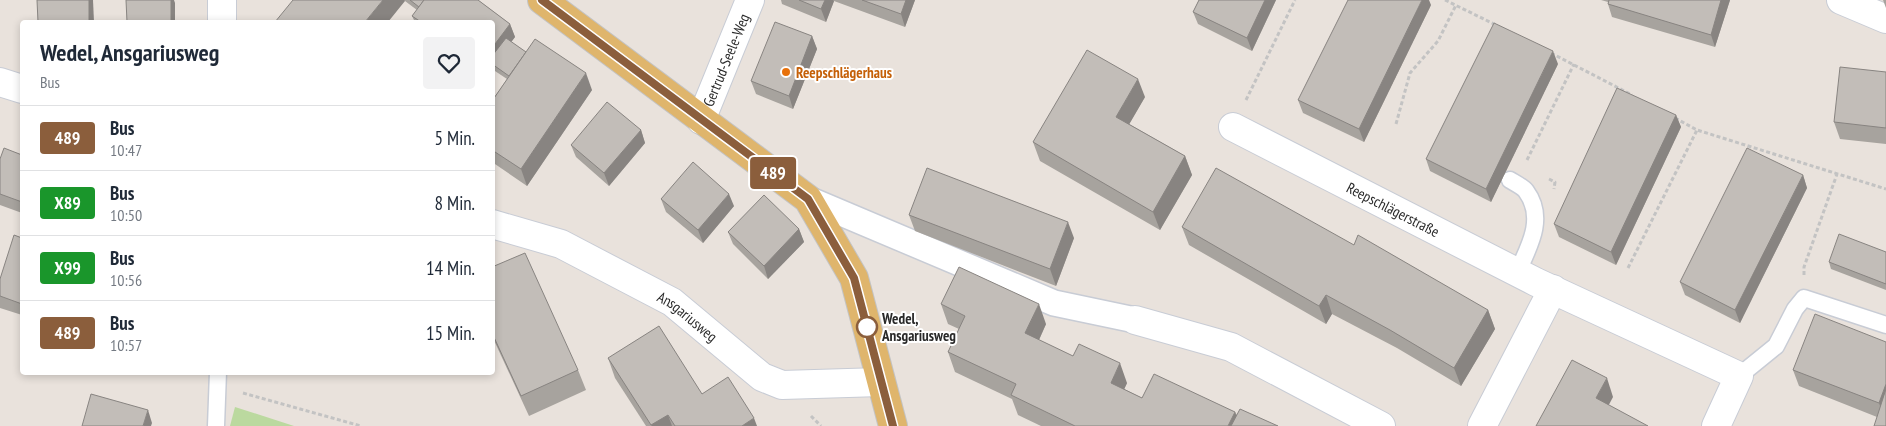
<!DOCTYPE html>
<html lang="de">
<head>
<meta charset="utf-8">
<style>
	body { margin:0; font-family:"PT Sans Narrow",sans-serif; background:#f2f2f3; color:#1f2937; height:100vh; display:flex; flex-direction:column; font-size:19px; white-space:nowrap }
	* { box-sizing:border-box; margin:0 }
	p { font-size:16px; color:#747a83 }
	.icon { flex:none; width:28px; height:28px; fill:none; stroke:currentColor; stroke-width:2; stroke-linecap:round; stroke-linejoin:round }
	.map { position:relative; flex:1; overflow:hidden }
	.sheet { position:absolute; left:20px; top:20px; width:475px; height:355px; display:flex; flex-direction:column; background:#fff; border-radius:5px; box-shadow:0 2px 8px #0003 }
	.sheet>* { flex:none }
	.badge { padding:0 10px; border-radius:4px; font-size:18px; line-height:32px }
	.map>.badge { position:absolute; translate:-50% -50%; box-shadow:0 0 0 2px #fff }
	.round { display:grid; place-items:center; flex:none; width:52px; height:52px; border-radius:5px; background:#f2f2f3 }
	.overview { display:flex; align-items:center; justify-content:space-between; height:85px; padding:0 20px }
	h1 { font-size:24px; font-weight:700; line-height:38px }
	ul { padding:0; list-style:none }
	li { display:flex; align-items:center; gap:15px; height:65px; padding:0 20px; border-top:1px solid #e0e1e3 }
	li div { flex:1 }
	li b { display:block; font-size:19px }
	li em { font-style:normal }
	li .badge { min-width:55px; font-weight:700; text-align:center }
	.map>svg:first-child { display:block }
</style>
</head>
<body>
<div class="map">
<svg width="1886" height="426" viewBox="0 0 1886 426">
	<rect width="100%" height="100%" fill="#e9e2dc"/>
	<!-- green -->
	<path fill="#bbd99f" d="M235,407l59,19h-64z"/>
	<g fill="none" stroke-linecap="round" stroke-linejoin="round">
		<defs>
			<g id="service">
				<path d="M1510,180c5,3 13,7 16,11 20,27 3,56 -9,82"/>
				<path d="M1739,376l37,-30 19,-37 9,-11 82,27"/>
				<path d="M216,426l2,-54"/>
			</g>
			<path id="pedestrian" d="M808,199l246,104 81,17"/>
			<g id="minor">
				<path d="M222,0v22"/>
				<path d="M1841,0l45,19"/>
				<path d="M0,82l22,7"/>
				<path id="s1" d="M701,120l49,-120"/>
				<path id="s2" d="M1233,127l303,155 203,94 -23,50"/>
				<path id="s3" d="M492,224l69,20 111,58 90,75 20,8 99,-3"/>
				<path d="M1135,320l96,27 150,79"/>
				<path d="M1482,426l71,-137"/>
			</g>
			<path id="primary" d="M542,0l266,199 46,79 39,148"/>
		</defs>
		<!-- service casing -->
		<use href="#service" stroke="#c8ccd5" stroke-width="19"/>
		<!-- pedestrian casing -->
		<use href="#pedestrian" stroke="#c8ccd5" stroke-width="28"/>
		<!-- minor casing -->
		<use href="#minor" stroke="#c8ccd5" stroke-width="30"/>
		<!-- primary casing -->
		<use href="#primary" stroke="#c3c3c3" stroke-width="30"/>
		<!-- path -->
		<g stroke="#c3c3c3" stroke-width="3" stroke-dasharray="4 2.5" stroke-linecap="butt">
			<path d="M1445,0l51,25"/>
			<path d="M1551,53l81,42"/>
			<path d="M1246,100l49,-100"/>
			<path d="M1675,118l22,12 189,59"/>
			<path d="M1396,124l14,-51 28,-32 18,-36"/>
			<path d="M1527,160l47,-96"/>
			<path d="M1549,179l6,3 -1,7"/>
			<path d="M1628,268l69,-138"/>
			<path d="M1804,275v-8l33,-93"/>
			<path d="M243,393l118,33"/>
			<path d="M811,416l10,10"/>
		</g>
		<!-- service -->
		<use href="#service" stroke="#fff" stroke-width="16"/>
		<!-- pedestrian -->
		<use href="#pedestrian" stroke="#fff" stroke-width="25"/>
		<!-- minor -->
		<use href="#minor" stroke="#fff" stroke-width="28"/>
		<!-- primary -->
		<use href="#primary" stroke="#dfb56c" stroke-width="28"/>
	</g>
	<!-- wall -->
	<g fill="#a7a39e">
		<path d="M293,0h185l32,24 5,13 -4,5 15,10 66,38 -65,96 -35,-24v-61l15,-22 -15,-10v-47h-77l-3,-6 5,-6 -12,-9z"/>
		<path d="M781,0h134l-10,27 -71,-26 -8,21 -44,-18z"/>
		<path d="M1199,0h77l-24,51 -54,-27 -5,-12z"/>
		<path d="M1601,0h129l-15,47 -103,-30 -4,-13v-2z"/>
		<path d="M1883,0h3v8z"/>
		<path d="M1431,5l-67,137 -61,-29 -5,-13z"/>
		<path d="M812,36l5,13 -24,60 -37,-15 -5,-13z"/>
		<path d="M1558,64l-67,138 -61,-31 -4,-12z"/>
		<path d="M1886,72v72l-46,-5 -6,-17z"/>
		<path d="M1145,97l-16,27 56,32 7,19 -32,55 -120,-69 -7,-19z"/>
		<path d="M1676,115l5,12 -65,138 -57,-28 -5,-13z"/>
		<path d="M641,130l4,13 -36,43 -33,-29 -5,-12z"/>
		<path d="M22,155v58l-22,-8v-46z"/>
		<path d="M1803,175l4,13 -67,135 -55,-28 -5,-13z"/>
		<path d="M661,199l73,7 -31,37 -37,-31z"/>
		<path d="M909,215l165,23 -18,48 -141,-55z"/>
		<path d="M1182,227l172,18 134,65 7,19 -34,57 -64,-38 -65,-34 -6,10 -137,-79z"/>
		<path d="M799,229l5,13 -36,37 -35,-35 -5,-12z"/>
		<path d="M22,238v77l-22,-7v-29z"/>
		<path d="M1886,252v38l-55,-21 -2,-7z"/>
		<path d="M492,267l86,103 8,20 -57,26 -37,-80z"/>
		<path d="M941,304l105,20 -7,16 88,43 -3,6 18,9 93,14 2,3 41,11h-237l-23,-11 -6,-16 -57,-27 -7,-20 11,-23 -11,-5z"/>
		<path d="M1886,342v84l-9,-9 -78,-31 -6,-16z"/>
		<path d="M608,358l94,36 55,32h-111l-31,-48z"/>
	</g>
	<!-- shaded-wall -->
	<g fill="#888481">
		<path d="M89,0h4l1,22h-5z"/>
		<path d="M171,0h3l1,3v19h-4z"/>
		<path d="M383,0h21l1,1 -17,21h-23z"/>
		<path d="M825,0h8l1,1 -8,21 -5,-13z"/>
		<path d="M906,0h9l-10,27 -4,-13z"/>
		<path d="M1265,0h11l-24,51 -5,-13z"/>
		<path d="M1422,0h7l2,5 -67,137 -5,-13z"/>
		<path d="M1721,0h9l-15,47 -4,-12z"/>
		<path d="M510,24l5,13 -21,28 -2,-1v-16z"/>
		<path d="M812,36l5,13 -24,60 -4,-13z"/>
		<path d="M1553,51l5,13 -67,138 -5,-13z"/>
		<path d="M586,73l6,17 -65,96 -6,-17z"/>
		<path d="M1138,79l7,18 -22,38 -7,-18z"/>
		<path d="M1676,115l5,12 -65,138 -5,-13z"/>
		<path d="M641,130l4,13 -36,43 -5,-13z"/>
		<path d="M1185,156l7,19 -32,55 -7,-18z"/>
		<path d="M1803,175l4,13 -67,135 -5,-13z"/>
		<path d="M729,194l5,12 -31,37 -5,-13z"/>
		<path d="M1068,222l6,16 -18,48 -6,-17z"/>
		<path d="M799,229l5,13 -36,37 -4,-13z"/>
		<path d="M1326,295l6,19 -6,10 -7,-18z"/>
		<path d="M1039,304l7,20 -13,29 -8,-20z"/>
		<path d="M1488,310l7,19 -34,57 -7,-18z"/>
		<path d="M1120,363l7,20 -9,20 -7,-20z"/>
		<path d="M1607,378l6,19 -10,19 -7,-18z"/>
		<path d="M1886,384v33l-1,3 -6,-17z"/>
		<path d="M148,410l4,13 -1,3h-8z"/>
		<path d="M1235,412l5,14h-12z"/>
		<path d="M668,415l4,11h-20l-1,-1z"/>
		<path d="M754,418l3,8h-15z"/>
	</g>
	<!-- building -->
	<g fill="#c2bdb8" stroke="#888481">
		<path d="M37,0h52v22h-51z"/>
		<path d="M126,0h45v22h-44z"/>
		<path d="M293,0h90l-18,22h-90z"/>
		<path d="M410,0h14l-5,7z"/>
		<path d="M424,0h54l32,24 -18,24v-26h-71l-9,-6z"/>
		<path d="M799,0h26l-4,9z"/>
		<path d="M862,0h44l-5,14z"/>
		<path d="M1199,0h66l-18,38 -54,-26z"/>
		<path d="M1348,0h74l-63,129 -61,-29z"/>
		<path d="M1609,0h112l-10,35 -103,-31z"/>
		<path d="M775,22l37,14 -23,60 -38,-15z"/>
		<path d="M1494,23l59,28 -67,138 -60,-30z"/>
		<path d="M506,38l20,14 -17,24 -17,-12v-8z"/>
		<path d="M535,39l51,34 -65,96 -29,-19v-49z"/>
		<path d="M1087,50l51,29 -22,38 69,39 -32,56 -120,-70z"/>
		<path d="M1840,67l46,5v56l-52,-6z"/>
		<path d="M1617,88l59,27 -65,137 -57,-28z"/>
		<path d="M607,102l34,28 -37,43 -33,-28z"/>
		<path d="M4,148l18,7v47l-22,-8v-35z"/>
		<path d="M1747,148l56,27 -68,135 -55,-28z"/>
		<path d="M693,162l36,32 -31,36 -37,-31z"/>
		<path d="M927,168l141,54 -18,47 -141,-54z"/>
		<path d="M1216,168l138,77 4,-10 130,75 -34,58 -64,-38 -64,-35 -7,11 -137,-79z"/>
		<path d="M764,195l35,34 -35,37 -36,-34z"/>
		<path d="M1839,234l47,18v32l-57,-22z"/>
		<path d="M14,235l8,3v66l-22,-8v-17z"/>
		<path d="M525,253l53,117 -57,26 -29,-63v-66z"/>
		<path d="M959,267l80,37 -14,29 48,23 6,-12 41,19 -9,20 31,15 12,-24 81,38 -7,14h-153l-64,-31 5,-11 -68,-32 17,-36 -24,-12z"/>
		<path d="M1815,314l71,28v42l-7,19 -86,-33z"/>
		<path d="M659,326l43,68 26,-17 26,41 -12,8h-67l-7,-11 -17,10 -43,-67z"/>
		<path d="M1572,360l35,18 -11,20 52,28h-112z"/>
		<path d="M1886,389v37h-12z"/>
		<path d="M91,394l57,16 -5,16h-61z"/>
		<path d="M1240,409l38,17h-47z"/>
	</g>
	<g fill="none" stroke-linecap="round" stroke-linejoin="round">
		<defs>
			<path id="line" d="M542,0l266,199 46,79 39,148"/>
		</defs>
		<!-- line casing -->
		<use href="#line" stroke="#fff" stroke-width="11"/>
		<!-- line -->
		<use href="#line" stroke="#8b5e3c" stroke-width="8"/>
	</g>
	<!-- markers -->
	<circle fill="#e8710a" stroke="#fff" stroke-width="2" cx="786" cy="72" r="5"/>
	<circle fill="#fff" stroke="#8b5e3c" stroke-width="2.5" cx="867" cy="327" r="10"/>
	<g text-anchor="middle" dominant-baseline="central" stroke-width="4" stroke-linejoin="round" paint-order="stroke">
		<!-- street labels -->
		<g font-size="15" fill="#292929" stroke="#fff">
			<text stroke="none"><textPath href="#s1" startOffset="65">Gertrud-Seele-Weg</textPath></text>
			<text stroke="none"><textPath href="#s2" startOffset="180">Reepschlägerstraße</textPath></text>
			<text stroke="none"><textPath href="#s3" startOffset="218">Ansgariusweg</textPath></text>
		</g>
		<!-- food labels -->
		<g font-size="15" font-weight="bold" fill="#c56008" stroke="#fff" text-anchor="start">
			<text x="796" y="72">Reepschlägerhaus</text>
		</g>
		<!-- stop labels -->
		<g font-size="15" font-weight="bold" fill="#292929" stroke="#fff" text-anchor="start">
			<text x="882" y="318">Wedel,<tspan x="882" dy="17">Ansgariusweg</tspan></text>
		</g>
	</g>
</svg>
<b class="badge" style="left:773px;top:173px;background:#8b5e3c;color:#fff">489</b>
<section class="sheet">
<div class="overview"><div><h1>Wedel, Ansgariusweg</h1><p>Bus</p></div><a class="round"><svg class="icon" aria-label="heart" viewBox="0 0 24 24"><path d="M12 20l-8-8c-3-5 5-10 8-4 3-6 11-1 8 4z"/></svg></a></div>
<ul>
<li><span class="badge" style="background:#8b5e3c;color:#fff">489</span><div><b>Bus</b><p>10:47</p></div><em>5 Min.</em></li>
<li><span class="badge" style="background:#1a962b;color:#fff">X89</span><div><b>Bus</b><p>10:50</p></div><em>8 Min.</em></li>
<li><span class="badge" style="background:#1a962b;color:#fff">X99</span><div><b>Bus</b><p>10:56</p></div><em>14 Min.</em></li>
<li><span class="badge" style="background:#8b5e3c;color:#fff">489</span><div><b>Bus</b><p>10:57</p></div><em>15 Min.</em></li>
</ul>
</section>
</div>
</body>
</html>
